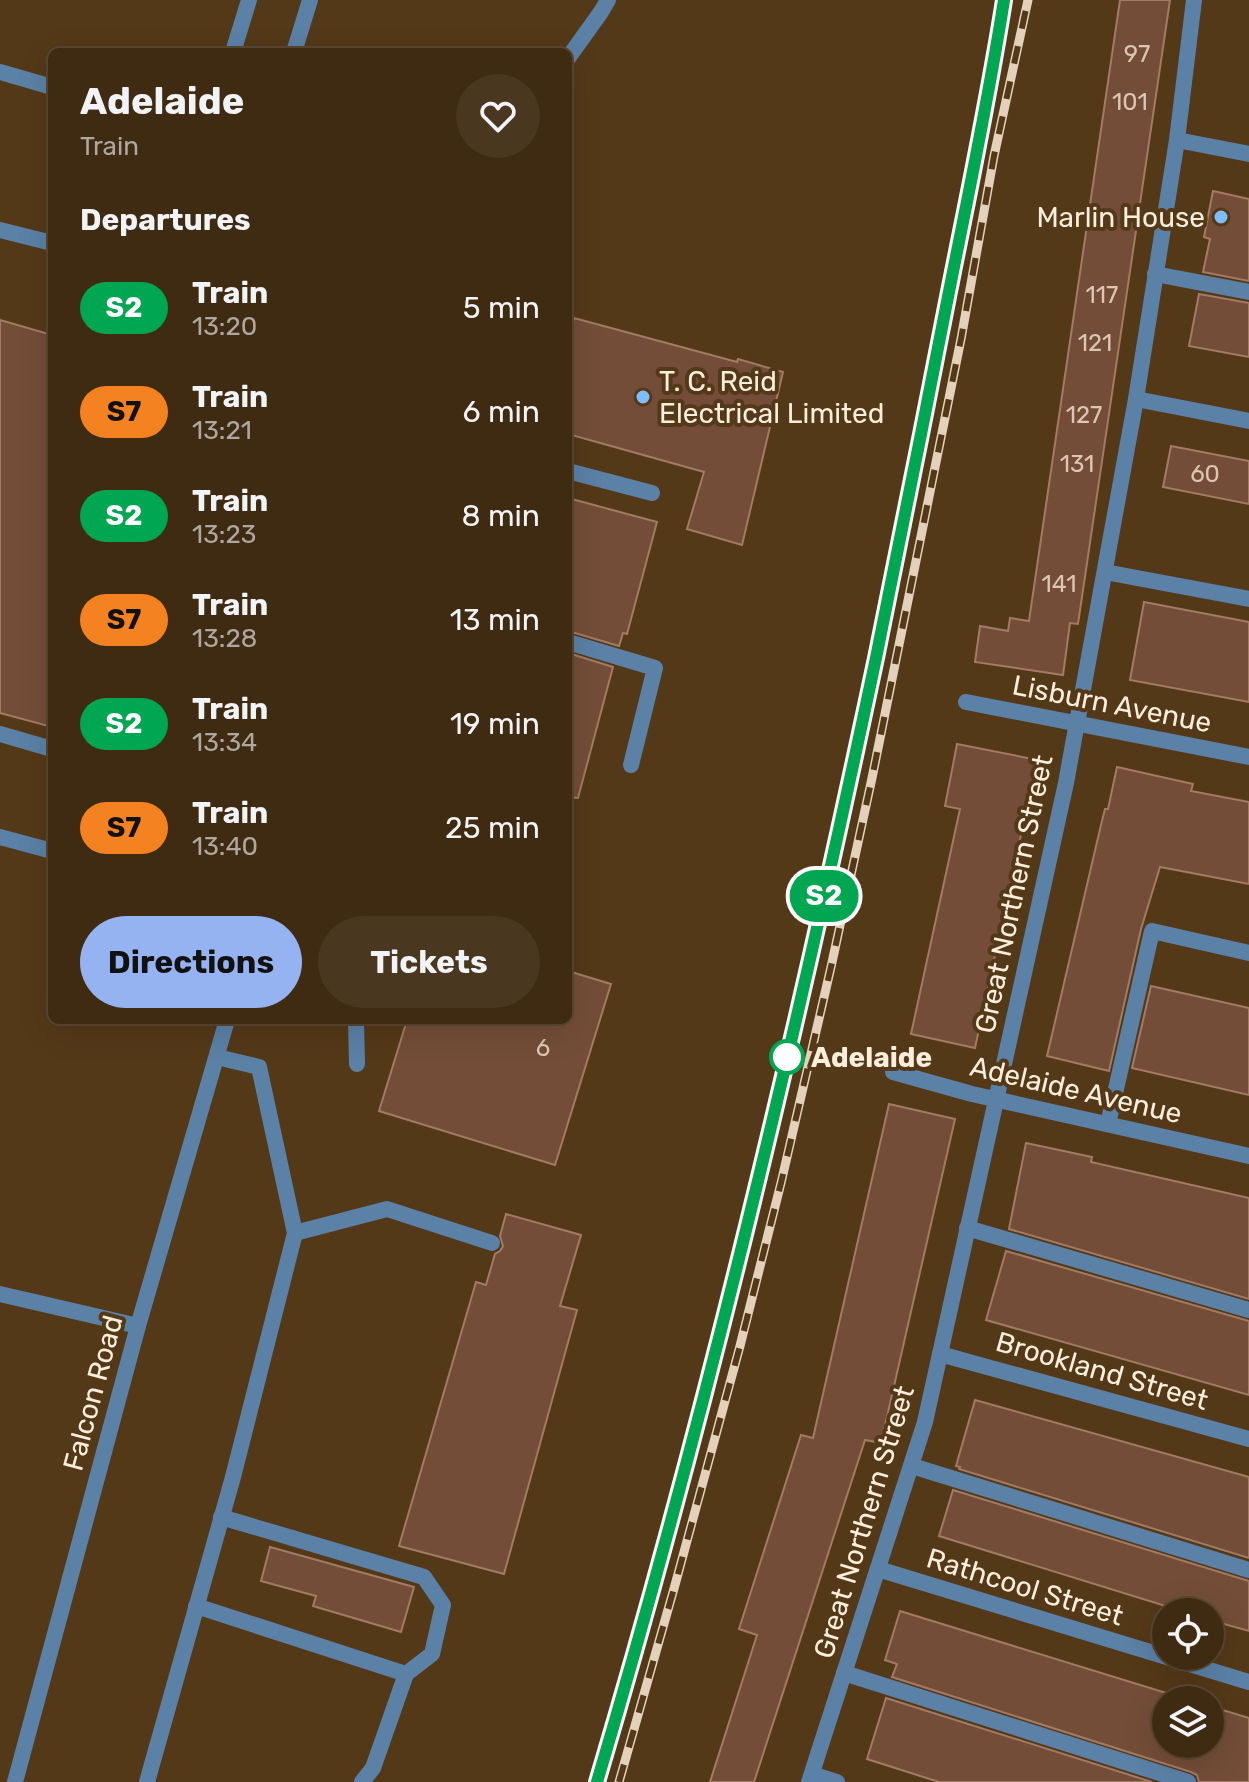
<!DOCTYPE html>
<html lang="en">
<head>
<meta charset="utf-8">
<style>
	body { margin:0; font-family:Rubik,sans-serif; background:#4a3720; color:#f1f3f6; height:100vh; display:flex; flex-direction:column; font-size:30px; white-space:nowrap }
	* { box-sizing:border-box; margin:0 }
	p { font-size:26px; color:#ada79f }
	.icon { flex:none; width:44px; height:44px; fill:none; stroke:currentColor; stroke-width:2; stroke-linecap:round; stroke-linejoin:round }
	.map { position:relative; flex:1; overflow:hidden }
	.details { position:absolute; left:48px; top:48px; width:524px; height:976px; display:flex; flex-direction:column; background:#3f2b12; border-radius:12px; box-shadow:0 8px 32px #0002,0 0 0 2px #584732 }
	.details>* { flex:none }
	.badge { padding:0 16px; border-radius:26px; font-size:28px; line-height:52px }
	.controls { position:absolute; left:1152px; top:1598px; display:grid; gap:16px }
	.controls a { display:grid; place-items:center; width:72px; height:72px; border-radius:50%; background:#3f2b12; box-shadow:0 8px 32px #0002,0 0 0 2px #584732; font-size:40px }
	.map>.badge { position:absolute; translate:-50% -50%; box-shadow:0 0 0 4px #fff }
	h2 { padding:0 32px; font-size:30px; line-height:72px }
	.round { display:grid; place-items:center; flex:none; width:84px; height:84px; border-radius:42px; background:#4a3720 }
	.head { display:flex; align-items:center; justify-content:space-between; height:136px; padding:0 32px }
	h1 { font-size:38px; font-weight:700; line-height:60px }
	.primary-button { display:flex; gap:16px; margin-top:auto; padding:16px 32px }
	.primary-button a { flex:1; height:92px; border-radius:48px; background:#95b2f1; color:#111; font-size:32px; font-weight:700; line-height:92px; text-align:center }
	.primary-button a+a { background:#4a3720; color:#f1f3f6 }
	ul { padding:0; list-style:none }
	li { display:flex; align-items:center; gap:24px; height:104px; padding:0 32px }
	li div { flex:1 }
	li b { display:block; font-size:30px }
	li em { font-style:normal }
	li .badge { min-width:88px; font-weight:700; text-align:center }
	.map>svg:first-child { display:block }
</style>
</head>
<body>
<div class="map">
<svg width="1249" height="1782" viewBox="0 0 1249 1782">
	<rect width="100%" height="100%" fill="#543918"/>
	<!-- building -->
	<g fill="#734d38" stroke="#a37a64" stroke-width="2">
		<path d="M1120,0h50l-92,624 -8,-1 -7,52 -88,-13 5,-36 28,5 2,-13 19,3z"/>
		<path d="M1213,191l36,8v82l-46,-9 7,-33 -6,-2z"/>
		<path d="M1199,294l50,9v54l-60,-11z"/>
		<path d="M574,318l163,44 1,-3 45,13 -41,173 -55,-16 17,-57 -136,-38v-93z"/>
		<path d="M0,320l52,15v392l-52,-14z"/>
		<path d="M1171,446l78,15v43l-86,-17z"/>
		<path d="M568,498l89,24 -30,112 -4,-1 -4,13 -51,-15z"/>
		<path d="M1144,602l105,20v80l-119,-22z"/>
		<path d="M568,653l45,14 -35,131 -10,-1z"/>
		<path d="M957,744l91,18 -12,62 -12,-3 -49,227 -64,-14 49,-225 -15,-3z"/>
		<path d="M1117,767l76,17 -2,7 58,11v82l-89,-17 -19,62 -32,142 -62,-15 54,-231 4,-16h3z"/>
		<path d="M568,971l43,13 -56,181 -176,-54 28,-91h161z"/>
		<path d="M1151,986l98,22v87l-117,-27z"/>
		<path d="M889,1104l66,15 -74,324 -16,-3 -111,342h-44l47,-147 -18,-6 62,-194 12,3z"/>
		<path d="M1026,1143l66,14 -1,5 158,36v101l-240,-70z"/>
		<path d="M506,1214l75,21 -21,71 17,4 -73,264 -105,-28 77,-264 10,3 9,-31 5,-3 3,-5 -3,-10z"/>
		<path d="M1006,1251l243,70v74l-263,-75z"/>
		<path d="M975,1400l274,77v81l-290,-89 1,-2 -4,-1z"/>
		<path d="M953,1490l296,91v50l-39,-11v-8h-25l-246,-76z"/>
		<path d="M270,1547l144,40 -13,45 -88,-26 3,-10 -55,-15z"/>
		<path d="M900,1611l289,89h-23v44h44v-38l39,12v64h-50l-2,-7 -6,-3 -299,-95 5,-13 -12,-4z"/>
		<path d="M886,1698l266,84h-213l-72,-23z"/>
	</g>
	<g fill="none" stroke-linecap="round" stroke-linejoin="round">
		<!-- service -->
		<g stroke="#5b81a6" stroke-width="16">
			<path d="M233,52l16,-52"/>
			<path d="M294,52l16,-52"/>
			<path d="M568,58l33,-46 7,-12"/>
			<path d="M0,230l52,13"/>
			<path d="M1155,274l94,18"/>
			<path d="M568,471l84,22"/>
			<path d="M1105,572l144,27"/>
			<path d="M568,642l87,26 -24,97"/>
			<path d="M0,734l52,15"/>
			<path d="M0,837l52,14"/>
			<path d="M356,1020l1,44"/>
			<path d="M1108,1124l44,-193 97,22"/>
			<path d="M967,1228l282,82"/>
			<path d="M295,1233l92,-24 105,34"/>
			<path d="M0,1294l138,32"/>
			<path d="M912,1466l337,104"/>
			<path d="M196,1606l210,68 26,-20 11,-49 -19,-28 -203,-60"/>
			<path d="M844,1673l344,109"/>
			<path d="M147,1782l86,-305 62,-244 -36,-166 -42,-10"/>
			<path d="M362,1782l11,-14 33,-94"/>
		</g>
		<!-- minor -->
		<g stroke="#5b81a6" stroke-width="16">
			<path d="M0,72l52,15"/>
			<path d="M1177,140l72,14"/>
			<path d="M1136,399l113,22"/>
			<path d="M966,702l283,55"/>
			<path d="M893,1072l79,22 277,62"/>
			<path d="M940,1354l309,85"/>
			<path d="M878,1569l371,113"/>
			<path d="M812,1774l25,8"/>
			<path d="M15,1782l123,-456 89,-306"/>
			<path d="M809,1782l116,-360 141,-639 70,-384 41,-259 17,-140"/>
		</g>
		<defs>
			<g id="rail">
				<path d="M597,1782c110,-370 200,-746 279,-1124 24,-117 47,-234 70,-351 20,-102 42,-204 58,-307"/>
				<path d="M619,1782l56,-197 65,-239 41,-163 50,-216 41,-189 89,-439 33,-183 34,-156"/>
			</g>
		</defs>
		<!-- rail casing -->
		<use href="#rail" stroke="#e3d1bc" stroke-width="9"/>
		<!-- rail -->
		<use href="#rail" stroke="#543918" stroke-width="6" stroke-dasharray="18" stroke-linecap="butt"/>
	</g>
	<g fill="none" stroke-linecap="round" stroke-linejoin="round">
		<defs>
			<path id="line" d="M597,1782c110,-370 199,-746 279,-1124 24,-116 47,-234 70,-351 20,-102 42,-204 58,-307"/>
		</defs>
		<!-- line casing -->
		<use href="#line" stroke="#fff" stroke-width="18"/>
		<!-- line -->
		<use href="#line" stroke="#00a651" stroke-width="12"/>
	</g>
	<!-- markers -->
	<g fill="#7fbdfa" stroke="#543918" stroke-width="3">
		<circle cx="1221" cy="217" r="8"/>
		<circle cx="643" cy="397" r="8"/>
	</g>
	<circle fill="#fff" stroke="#00a651" stroke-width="4" cx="787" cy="1057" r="16"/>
	<g text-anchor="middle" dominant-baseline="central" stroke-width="8" stroke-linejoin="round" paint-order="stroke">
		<!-- number labels -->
		<g font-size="24" fill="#dcc6b3">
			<text x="1137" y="54">97</text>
			<text x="1130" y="102">101</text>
			<text x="1102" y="295">117</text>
			<text x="1095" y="343">121</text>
			<text x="1084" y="415">127</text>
			<text x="1077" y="464">131</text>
			<text x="1205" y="474">60</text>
			<text x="1059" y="584">141</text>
			<text x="543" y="1048">6</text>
		</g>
		<!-- poi labels -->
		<g font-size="28" fill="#ffeedc" stroke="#543918" text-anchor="end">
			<text x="1205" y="217">Marlin House</text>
			<text x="659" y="381" text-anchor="start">T. C. Reid<tspan x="659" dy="32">Electrical Limited</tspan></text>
		</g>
		<!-- street labels -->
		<g font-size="28" fill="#ffeedc" stroke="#543918">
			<text transform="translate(1112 704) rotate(11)">Lisburn Avenue</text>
			<text transform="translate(1014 894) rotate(-78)">Great Northern Street</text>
			<text transform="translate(1076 1090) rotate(13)">Adelaide Avenue</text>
			<text transform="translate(1102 1371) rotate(16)">Brookland Street</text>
			<text transform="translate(93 1393) rotate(-75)">Falcon Road</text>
			<text transform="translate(864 1522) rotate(-73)">Great Northern Street</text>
			<text transform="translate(1025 1587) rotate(17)">Rathcool Street</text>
		</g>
		<!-- stop labels -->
		<g font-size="28" font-weight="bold" fill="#ffeedc" stroke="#543918" text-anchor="start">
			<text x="811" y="1057">Adelaide</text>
		</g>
	</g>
</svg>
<div class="controls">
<a><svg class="icon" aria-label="locate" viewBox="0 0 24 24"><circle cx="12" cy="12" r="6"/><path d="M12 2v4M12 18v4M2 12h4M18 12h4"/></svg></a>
<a><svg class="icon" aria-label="layers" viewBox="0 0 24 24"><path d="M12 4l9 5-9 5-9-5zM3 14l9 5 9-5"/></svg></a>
</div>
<b class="badge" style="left:824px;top:896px;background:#00a651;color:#fff">S2</b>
<section class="details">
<div class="head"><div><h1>Adelaide</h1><p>Train</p></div><a class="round"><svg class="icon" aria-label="heart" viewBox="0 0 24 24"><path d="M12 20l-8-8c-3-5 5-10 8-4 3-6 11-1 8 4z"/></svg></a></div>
<h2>Departures</h2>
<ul>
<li><span class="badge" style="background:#00a651;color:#fff">S2</span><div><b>Train</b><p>13:20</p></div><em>5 min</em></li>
<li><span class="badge" style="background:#f58220;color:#111">S7</span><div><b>Train</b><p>13:21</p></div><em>6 min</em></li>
<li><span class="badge" style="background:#00a651;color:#fff">S2</span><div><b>Train</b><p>13:23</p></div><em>8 min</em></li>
<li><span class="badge" style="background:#f58220;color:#111">S7</span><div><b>Train</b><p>13:28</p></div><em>13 min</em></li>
<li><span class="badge" style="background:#00a651;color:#fff">S2</span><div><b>Train</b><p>13:34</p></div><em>19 min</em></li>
<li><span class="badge" style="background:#f58220;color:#111">S7</span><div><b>Train</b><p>13:40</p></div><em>25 min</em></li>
</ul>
<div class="primary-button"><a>Directions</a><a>Tickets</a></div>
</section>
</div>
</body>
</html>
